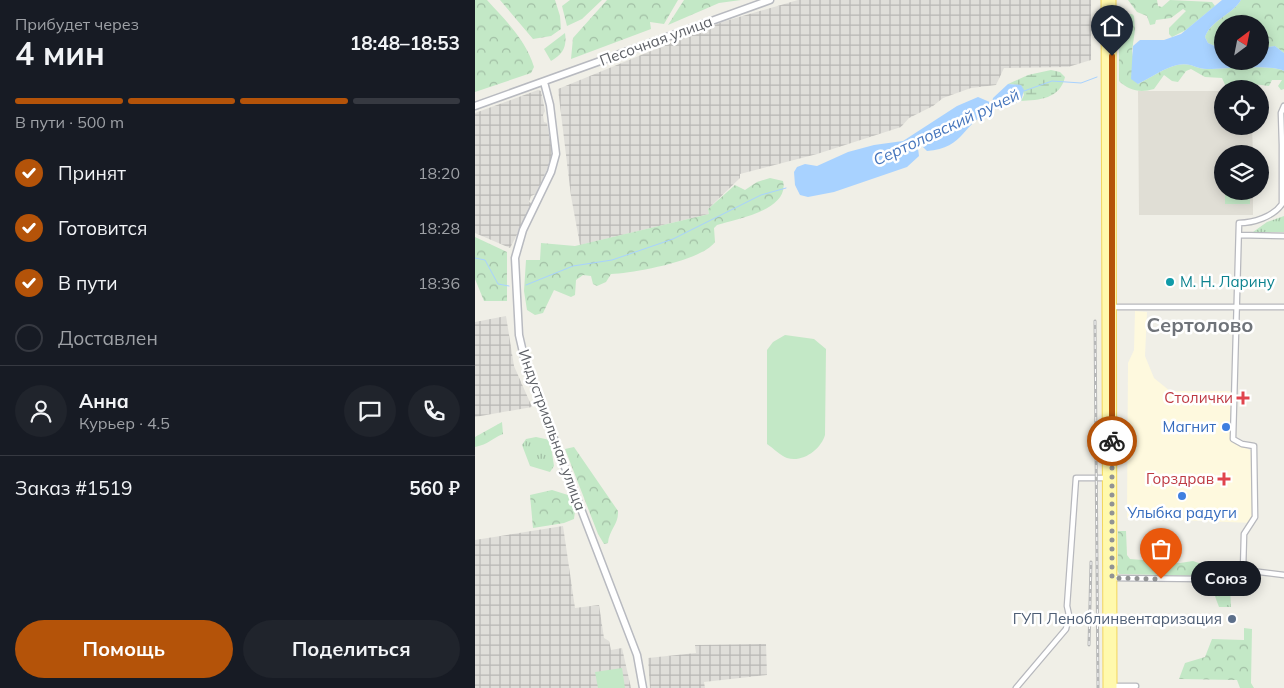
<!DOCTYPE html>
<html lang="ru">
<head>
<meta charset="utf-8">
<style>
  body { margin:0; font-family:Mulish,sans-serif; background:#20242c; color:#f1f3f6; height:100vh; display:flex; flex-direction:column; font-size:19px; white-space:nowrap }
  * { box-sizing:border-box; margin:0 }
  p { font-size:16px; color:#9ea1a6 }
  .icon { flex:none; width:28px; height:28px; fill:none; stroke:currentColor; stroke-width:2; stroke-linecap:round; stroke-linejoin:round }
  .map { position:relative; flex:1; overflow:hidden }
  .sheet { display:flex; flex-direction:column; background:#171b24; width:475px }
  .sheet>* { flex:none }
  .needle { width:32px; rotate:32deg }
  .tools { position:absolute; left:739px; top:15px; display:grid; gap:10px }
  .tools a { display:grid; place-items:center; width:55px; height:55px; border-radius:50%; background:#171b24; box-shadow:0 2px 12px #0003; font-size:25px }
  .pin { position:absolute; display:grid; place-items:center; width:42px; height:42px; color:#fff; margin:-51px -21px; border-radius:50% 50% 50% 0; rotate:-45deg; box-shadow:0 0 5px #0007 }
  .pin .icon { rotate:45deg }
  .courier { position:absolute; display:grid; place-items:center; width:50px; height:50px; margin:-25px; border:4px solid #b45309; border-radius:50%; background:#fff; color:#222; box-shadow:0 1px 6px #0007 }
  .bubble { position:absolute; height:35px; border-radius:18px; background:#171b24; box-shadow:0 2px 12px #0003; font-size:16px; font-weight:700; line-height:35px; text-align:center }
  .overview em { font-style:normal; font-weight:700 }
  .overview div { display:flex; flex-direction:column-reverse }
  .overview { display:flex; align-items:center; justify-content:space-between; height:85px; padding:0 15px }
  h1 { font-size:32px; font-weight:700; line-height:38px }
  .bar { display:grid; grid-template-columns:repeat(4,1fr); gap:8px 5px; align-content:center; height:60px; padding:0 15px }
  .bar i { height:6px; border-radius:4px; background:#363941 }
  .bar .active { background:#b45309 }
  .bar p { grid-column:span 4 }
  .line { display:flex; align-items:center; gap:12px; padding:0 15px; border-top:1px solid #363941 }
  .line div { flex:1 }
  .round { display:grid; place-items:center; flex:none; width:52px; height:52px; border-radius:26px; background:#20242c }
  ol { padding:0 15px; list-style:none }
  li { display:flex; align-items:center; gap:15px; height:55px }
  li p { margin-inline-start:auto }
  li .icon { padding:5px; border-radius:50%; background:#b45309; color:#fff; stroke-width:4 }
  li:last-child { color:#9ea1a6 }
  li i { width:28px; height:28px; border:2px solid #363941; border-radius:50% }
  .button { display:flex; gap:10px; margin-top:auto; padding:10px 15px }
  .button a { flex:1; height:58px; border-radius:30px; background:#b45309; color:#fff; font-size:20px; font-weight:700; line-height:58px; text-align:center }
  .button a+a { background:#20242c; color:#f1f3f6 }
  main { display:flex; flex:1; min-height:0 }
  .map>svg:first-child { display:block }
</style>
</head>
<body>
<main>
<section class="sheet">
<div class="overview"><div><h1>4 мин</h1><p>Прибудет через</p></div><em>18:48–18:53</em></div>
<div class="bar"><i class="active"></i><i class="active"></i><i class="active"></i><i></i><p>В пути · 500 m</p></div>
<ol>
<li><svg class="icon" aria-label="check" viewBox="0 0 24 24"><path d="M5 12l5 5 9-10"/></svg>Принят<p>18:20</p></li>
<li><svg class="icon" aria-label="check" viewBox="0 0 24 24"><path d="M5 12l5 5 9-10"/></svg>Готовится<p>18:28</p></li>
<li><svg class="icon" aria-label="check" viewBox="0 0 24 24"><path d="M5 12l5 5 9-10"/></svg>В пути<p>18:36</p></li>
<li><i></i>Доставлен</li>
</ol>
<div class="line" style="height:90px"><a class="round"><svg class="icon" aria-label="person" viewBox="0 0 24 24"><circle cx="12" cy="8" r="4"/><path d="M4 21q1-7 8-7t8 7"/></svg></a><div><b>Анна</b><p>Курьер · 4.5</p></div><a class="round"><svg class="icon" aria-label="chat" viewBox="0 0 24 24"><path d="M4 5h16v11H9l-5 4z"/></svg></a><a class="round"><svg class="icon" aria-label="phone" viewBox="0 0 24 24"><path d="M5 4h4l2 5-3 2q2 4 5 5l2-3 5 2v4C11 20 4 13 5 4z"/></svg></a></div>
<div class="line" style="height:65px"><div>Заказ #1519</div><b>560 ₽</b></div>
<div class="button"><a>Помощь</a><a>Поделиться</a></div>
</section>
<div class="map">
<svg width="809" height="688" viewBox="0 0 809 688">
  <defs>
    <pattern id="industrial-grid" width="8" height="8" patternUnits="userSpaceOnUse" patternTransform="scale(1.25)"><rect width="8" height="8" fill="#dfded9"/><path d="M0 4h8M4 0v8" fill="none" stroke="#b8b7b4"/></pattern>
    <pattern id="grass-tufts" width="24" height="20" patternUnits="userSpaceOnUse" patternTransform="scale(1.25)"><rect width="24" height="20" fill="#c3e8c6"/><path d="M3 7l-1-3M5 7V3M7 7l1-3M15 17l-1-3M17 17v-4M19 17l1-3" fill="none" stroke="#a2bfa5"/></pattern>
    <pattern id="forest-crowns" width="20" height="18" patternUnits="userSpaceOnUse" patternTransform="scale(1.25)"><rect width="20" height="18" fill="#c3e8c6"/><path d="M2 6a3 3 0 1 1 6 0M12 15a3 3 0 1 1 6 0" fill="none" stroke="#a2bfa5"/></pattern>
    <pattern id="wetland-marsh" width="20" height="14" patternUnits="userSpaceOnUse" patternTransform="scale(1.25)"><rect width="20" height="14" fill="#c3e8c6"/><path d="M1 5h8M5 5V1M11 12h8M15 12V8" fill="none" stroke="#a2bfa5"/></pattern>
  </defs>
  <rect width="100%" height="100%" fill="#f0efe7"/>
  <path fill="#fef9de" d="M660 311 672 312 670 356 679 378 695 391H758L757 439 778 452V523L652 518 653 363 659 350Z"/>
  <path fill="url(#industrial-grid)" d="M323 0H616V60L593 67 529 68 521 85 496 88 468 98 458 106 434 118 426 127 342 154 265 174V178L233 209 234 214 105 245 96 196 83 89 247 22Z
    M63 90 66 91 70 111 68 115 69 122 72 123 78 156 61 194 56 196 54 202 58 204 35 248 0 233V113Z
    M31 316 39 366 57 407 0 417V322Z
    M88 526 100 608 124 605 129 638 134 641 136 650 147 648 156 688H0V540Z
    M291 644 292 675 229 682 230 688H175L173 658 221 653 220 645Z"/>
  <path fill="#e0ded5" d="M663 91H747L748 126H777L778 154H748V191H778V215H664Z"/>
  <path fill="url(#grass-tufts)" d="M809 216V232H778L792 222Z
    M61 437 75 440 79 466 75 472 55 466 47 445 51 439Z
    M755 586 756 607H744L738 591Z"/>
  <path fill="url(#forest-crowns)" d="M0 0H12C31 21 51 40 59 67L56 73 0 92Z
    M25 0H80L85 16 86 29 76 36 58 39Z
    M95 0H127L107 19 92 26 87 6Z
    M132 0H203L189 24 175 22 176 29 96 59 98 38Z
    M209 0H266L244 3 193 25Z
    M653 0H682L683 6 687 7 695 0 737 2 740 6 711 30 697 37 694 34V28L711 11 708 9 696 18 681 20 680 24 675 25 672 16 662 12Z
    M766 0H809V53L800 46 785 48V24H748L747 49 733 43 730 37C736 20 757 15 766 0Z
    M657 14 659 16 660 30 657 51 663 84C675 78 689 68 702 65 717 62 720 69 732 69 751 69 796 64 809 71V89L806 90 803 86 807 80H797L794 86 762 82 756 87H751L747 78 730 77 716 69 711 71 703 82 697 81 689 75 679 89C665 93 655 91 644 81V16Z
    M90 33C92 47 88 54 76 61L69 49Z
    M295 178 308 181C315 210 262 219 242 225L239 228 240 242C226 261 159 273 136 274L131 282 122 286 118 284 116 276 108 275 101 280 100 295 96 297 79 290 68 313 60 315 52 310 49 291 51 260H65L66 243 100 246 234 214 233 209 260 185 270 190 282 182Z
    M0 237 32 252V301H9L0 279Z
    M27 422 28 434C16 439 14 444 0 447V437Z
    M99 447 143 511C144 524 134 530 133 543L129 544 123 534 90 449Z
    M77 490 93 495 100 511 99 519 89 523 58 528 55 495Z
    M643 531H651L652 555 655 559 705 563 718 561 741 569V573L734 576 644 574 641 567 643 565Z
    M769 628 777 629 776 683 779 688H765L762 680 704 679 710 663 730 657 737 639 769 640Z"/>
  <path fill="url(#wetland-marsh)" d="M576 70 585 72 590 77C585 99 564 100 546 101L549 95 546 85 533 84 553 75Z"/>
  <path fill="#c3e8c6" d="M750 193H775V204H750Z
    M310 335 339 339 351 349 350 435C346 449 328 463 312 458 306 456 298 448 292 444V350L298 342Z
    M147 668 150 688H123L120 672Z"/>
  <path fill="#a8d2ff" d="M747 0H766C757 15 736 20 730 37L733 43 747 49 748 61H785V48L800 46 809 53V71C796 64 751 69 732 69 720 69 717 62 702 65 689 68 675 78 663 84L656 79 658 46 665 40H689L706 34Z
    M533 84 546 85 549 90 546 101 524 108 516 106V112C489 120 490 149 452 151L446 145 443 148 444 156 432 167 359 192 333 197 325 195 320 185 319 172 322 167 330 164 342 166 373 152 399 145 428 141 482 106 503 97 517 103 518 98Z"/>
  <g fill="none" stroke-linecap="round" stroke-linejoin="round">
    <path stroke="#a8d2ff" stroke-width="1" d="M549 91 577 81 606 83 622 77
      M0 258 10 260 23 284 34 286
      M51 285 98 266 137 260 198 239 286 195 311 188"/>
    <g stroke="#b7b8bd" stroke-width="7">
      <path id="street" d="M807 145 806 113 809 106
        M764 235 809 236
        M635 307H809
        M768 570 769 534 780 517 779 449V446L767 444 758 439 764 223C778 223 798 217 807 204V145H809
        M635 578 727 579 768 570 809 575
        M638 686H661
        M541 688 591 629 594 615 592 606 601 478H631"/>
    </g>
    <g stroke="#b8bac0" stroke-width="9">
      <path id="secondary" d="M69 82 75 105 81 154 76 172 48 230 40 258 44 335 50 361 73 423 162 655 168 688
        M0 106 295 0"/>
    </g>
    <g stroke="#f3d65d" stroke-width="9">
      <path id="primary" d="M630 0 632 688
        M637 0 638 688"/>
    </g>
    <use href="#street" stroke="#fff" stroke-width="4.5"/>
    <use href="#secondary" stroke="#fff" stroke-width="6"/>
    <use href="#primary" stroke="#fff9ad" stroke-width="7"/>
    <g stroke="#b7b8b8" stroke-width="3">
      <path id="rail" d="M620 321 623 688
        M614 645 616 562"/>
    </g>
    <use href="#rail" stroke="#fff" stroke-width="1" stroke-dasharray="4" stroke-linecap="butt"/>
  </g>
  <g fill="none" stroke-linecap="round" stroke-linejoin="round">
    <path stroke="#919394" stroke-width="5" stroke-dasharray="0 9" d="M637 441V578L686 579"/>
    <path stroke="#b45309" stroke-width="6" d="M637 441V56"/>
  </g>
  <circle fill="#0f9aa8" stroke="#fff" stroke-width="2" cx="695" cy="282" r="5"/>
  <g fill="#e0444e" stroke="#fff" stroke-width="2">
    <path d="M765.5 390.5h5v5h5v5h-5v5h-5v-5h-5v-5h5z"/>
    <path d="M746.5 471.5h5v5h5v5h-5v5h-5v-5h-5v-5h5z"/>
  </g>
  <g fill="#3f7fe0" stroke="#fff" stroke-width="2">
    <circle cx="751" cy="427" r="5"/>
    <circle cx="707" cy="496" r="5"/>
  </g>
  <circle fill="#5c6f8a" stroke="#fff" stroke-width="2" cx="757" cy="619" r="5"/>
  <g text-anchor="middle" stroke-width="5" stroke-linejoin="round" paint-order="stroke">
    <g font-size="15" fill="#5e6167" stroke="#fff">
      <text transform="translate(181 41) rotate(-20)" y="5">Песочная улица</text>
      <text transform="translate(77 430) rotate(70)" y="5">Индустриальная улица</text>
    </g>
    <g font-size="15" fill="#0d838f" stroke="#fff" text-anchor="start">
      <text x="705" y="287">М. Н. Ларину</text>
    </g>
    <g font-size="15" fill="#be3a42" stroke="#fff" text-anchor="end">
      <text x="758" y="403">Столички</text>
      <text x="739" y="484">Горздрав</text>
    </g>
    <g font-size="15" fill="#366cbe" stroke="#fff" text-anchor="end">
      <text x="741" y="432">Магнит</text>
      <text x="707" y="518" text-anchor="middle">Улыбка радуги</text>
    </g>
    <g font-size="15" fill="#4e5e75" stroke="#fff" text-anchor="end">
      <text x="747" y="624">ГУП Леноблинвентаризация</text>
    </g>
    <g font-size="16" font-style="italic" fill="#4575bc" stroke="#fff">
      <text transform="translate(471 127) rotate(-25)" y="6">Сертоловский ручей</text>
    </g>
    <g font-size="20" font-weight="bold" fill="#6f7379" stroke="#fff">
      <text x="725" y="332">Сертолово</text>
    </g>
  </g>
</svg>
<div class="tools">
<a><svg class="needle" viewBox="-14 -14 28 28"><path d="M0-13l5 13h-10z" fill="#e53935"/><path d="M0 13l5-13h-10z" fill="#9ea1a6"/></svg></a>
<a><svg class="icon" aria-label="locate" viewBox="0 0 24 24"><circle cx="12" cy="12" r="6"/><path d="M12 2v4M12 18v4M2 12h4M18 12h4"/></svg></a>
<a><svg class="icon" aria-label="layers" viewBox="0 0 24 24"><path d="M12 4l9 5-9 5-9-5zM3 14l9 5 9-5"/></svg></a>
</div>
<div class="pin" style="left:686px;top:579px;background:#ea580c"><svg class="icon" aria-label="bag" viewBox="0 0 24 24"><path d="M5 8h14l-1 12H6zM9 8a3 3 0 0 1 6 0"/></svg></div>
<div class="pin" style="left:637px;top:56px;background:#1f2937"><svg class="icon" aria-label="home" viewBox="0 0 24 24"><path d="M3 11l9-7 9 7M6 9v11h12V9"/></svg></div>
<div class="courier" style="left:637px;top:441px"><svg class="icon" aria-label="bike" viewBox="0 0 24 24"><circle cx="6" cy="16" r="4"/><circle cx="18" cy="16" r="4"/><path d="M6 16l4-8h5l3 8M10 8l3 8H6M13 5h3"/></svg></div>
<div class="bubble" style="left:716px;top:561px;width:70px">Союз</div>
</div>
</main>
</body>
</html>
